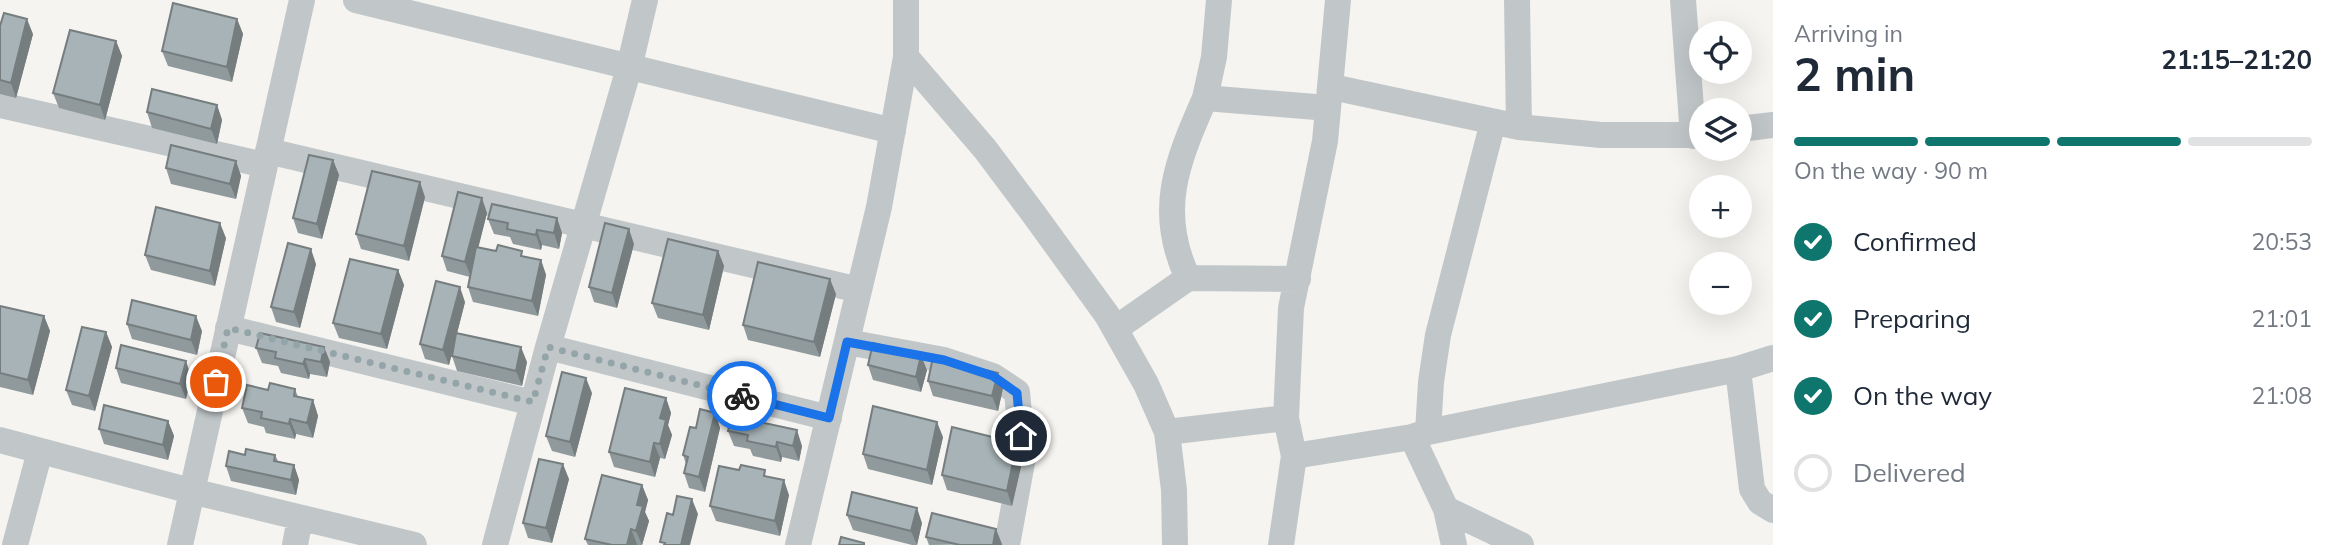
<!DOCTYPE html>
<html lang="en">
<head>
<meta charset="utf-8">
<style>
  body { margin:0; font-family:Mulish,sans-serif; background:#f6f6f7; color:#1f2937; height:100vh; display:flex; flex-direction:column; font-size:26px; white-space:nowrap }
  * { box-sizing:border-box; margin:0 }
  p { font-size:23px; color:#747a83 }
  .icon { flex:none; width:38px; height:38px; fill:none; stroke:currentColor; stroke-width:2; stroke-linecap:round; stroke-linejoin:round }
  .map { position:relative; flex:1; overflow:hidden }
  .details { display:flex; flex-direction:column; background:#fff; width:560px }
  .details>* { flex:none }
  .tools { position:absolute; left:1689px; top:21px; display:grid; gap:14px }
  .tools a { display:grid; place-items:center; width:63px; height:63px; border-radius:50%; background:#fff; box-shadow:0 7px 28px #0002; font-size:35px }
  .pin { position:absolute; display:grid; place-items:center; width:60px; height:60px; color:#fff; margin:-30px; border:4px solid #fff; border-radius:50%; box-shadow:0 2px 7px #0007 }
  .courier { position:absolute; display:grid; place-items:center; width:70px; height:70px; margin:-35px; border:5px solid #1a73e8; border-radius:50%; background:#fff; color:#222; box-shadow:0 2px 9px #0007 }
  .summary em { font-style:normal; font-weight:700 }
  .summary div { display:flex; flex-direction:column-reverse }
  .summary { display:flex; align-items:center; justify-content:space-between; height:119px; padding:0 21px }
  h1 { font-size:46px; font-weight:700; line-height:52px }
  .bar { display:grid; grid-template-columns:repeat(4,1fr); gap:10px 7px; align-content:center; height:84px; padding:0 21px }
  .bar i { height:9px; border-radius:5px; background:#e0e1e3 }
  .bar .current { background:#0f766e }
  .bar p { grid-column:span 4 }
  ol { padding:0 21px; list-style:none }
  li { display:flex; align-items:center; gap:21px; height:77px }
  li p { margin-inline-start:auto }
  li .icon { padding:7px; border-radius:50%; background:#0f766e; color:#fff; stroke-width:4 }
  li:last-child { color:#747a83 }
  li i { width:38px; height:38px; border:4px solid #e0e1e3; border-radius:50% }
  main { display:flex; flex:1; min-height:0 }
  .map>svg:first-child { display:block }
</style>
</head>
<body>
<main>
<div class="map">
<svg width="1773" height="545" viewBox="0 0 1773 545">
  <rect width="100%" height="100%" fill="#f5f4f0"/>
  <g fill="none" stroke-linecap="round" stroke-linejoin="round">
    <path stroke="#c1c7c9" stroke-width="26" d="M356 0 893 131
      M1219 0 1214 57 1205 98 1328 108
      M1517 0 1519 127
      M1683 0 1693 136
      M906 57 985 149 1033 213 1107 315 1146 384 1167 432 1174 490 1175 545
      M1332 87 1519 127 1601 135H1701
      M0 105 265 165
      M1740 129 1773 125
      M268 151 859 290
      M1188 278 1298 279
      M228 328 533 403
      M1115 329 1188 278C1156 211 1177 162 1205 98
      M847 342 944 360 993 376 1017 392 1023 457 1007 545
      M548 347 829 418
      M1738 369 1752 489 1760 502 1773 510
      M1167 432 1286 418
      M1428 432 1431 382 1438 335 1493 122
      M1412 437 1446 509 1454 545
      M0 440 191 491 414 545
      M1294 456 1412 437 1428 432 1738 369 1773 358
      M1446 509 1521 545
      M15 545 40 451
      M180 545 302 0
      M295 545 300 518
      M495 545 548 347 629 68 645 0
      M798 545 879 207 906 57V0
      M1281 545 1294 456 1286 418 1291 308 1325 141 1338 0"/>
  </g>
  <path fill="#909a9d" d="M237 19 243 34 232 82 168 66 162 51Z
    M0 26 33 34 16 98 0 94Z
    M116 41 122 56 105 120 59 108 53 93Z
    M217 105 222 120 217 144 152 128 147 112Z
    M333 160 339 175 322 239 298 233 293 218Z
    M236 161 241 176 236 199 171 184 166 168Z
    M425 197 409 261 361 249 356 234Z
    M487 213 478 247 541 260 546 275 538 316 473 302 468 287 470 277 447 271 442 256Z
    M557 218 562 233 559 249 542 245 541 250 513 244 510 237 494 234 488 219Z
    M226 238 215 286 151 270 145 255Z
    M634 244 617 308 594 302 589 287Z
    M718 251 724 266 709 330 658 318 652 303Z
    M316 264 300 328 276 322 271 307Z
    M398 270 404 285 387 349 339 338 333 323Z
    M836 294 820 357 748 340 743 325Z
    M465 302 457 333 527 362 522 386 457 371 452 356 453 348 449 365 425 359 420 344Z
    M0 306 44 316 50 331 33 395 0 387Z
    M127 324 202 331 197 355 132 339Z
    M106 332 112 347 95 411 72 405 66 390Z
    M324 347 330 362 327 377 310 374 309 379 281 373 278 366 262 363 256 348Z
    M868 365 927 370 921 392 873 380Z
    M116 368 191 376 186 399 121 383Z
    M928 381 1003 388 998 411 933 396Z
    M295 389 298 397 313 400 318 416 313 438 296 434 295 439 266 433 264 427 248 423 242 408 268 390Z
    M592 393 575 457 552 451 546 436Z
    M666 398 671 413 668 425 672 435 665 459 660 458 655 477 614 467 609 452Z
    M715 413 720 428 705 492 689 488 684 473 686 464 683 455 696 428Z
    M168 421 174 436 168 460 104 444 99 429Z
    M728 431 802 446 799 461 782 457 781 462 753 456 750 449 734 446Z
    M943 437 932 485 868 469 863 454Z
    M245 455H275L278 461 294 465 299 480 296 495 231 481 226 466Z
    M1023 458 1012 506 947 490 942 475Z
    M768 476 789 495 780 536 716 521 710 506Z
    M569 479 552 543 528 538 523 523Z
    M642 485 648 500 645 512 649 521 642 545H588L585 539Z
    M847 515 922 523 917 545H912L853 530Z
    M926 537 1002 544 929 545Z"/>
  <path fill="#757d7f" d="M27 19 33 34 16 98 11 83Z
    M237 19 243 34 232 82 227 67Z
    M116 41 122 56 105 120 100 105Z
    M217 105 222 120 217 144 211 129Z
    M333 160 339 175 322 239 317 224Z
    M236 161 241 176 236 199 230 184Z
    M420 182 425 197 409 261 404 246Z
    M482 198 487 213 471 277 465 262Z
    M557 218 562 233 559 249 554 233Z
    M220 223 226 238 215 286 210 271Z
    M629 229 634 244 617 308 612 293Z
    M537 230 542 245 541 250 536 235Z
    M311 249 316 264 300 328 294 312Z
    M718 251 724 266 709 330 703 315Z
    M541 260 546 275 538 316 532 301Z
    M398 270 404 285 387 349 381 334Z
    M830 279 836 294 820 357 814 342Z
    M460 287 465 302 449 365 443 350Z
    M44 316 50 331 33 395 28 380Z
    M196 316 202 331 197 355 191 340Z
    M106 332 112 347 95 411 89 396Z
    M324 347 330 362 327 377 321 362Z
    M521 347 527 362 522 386 516 371Z
    M921 355 927 370 921 392 916 377Z
    M305 359 310 374 309 379 303 364Z
    M186 361 191 376 186 399 180 384Z
    M998 373 1003 388 998 411 992 396Z
    M586 378 592 393 575 457 570 442Z
    M666 398 671 413 668 425 672 435 665 459 660 444V418Z
    M313 400 318 416 313 438 307 423Z
    M715 413 720 428 705 492 699 477Z
    M290 419 296 434 295 439 289 424Z
    M168 421 174 436 168 460 163 445Z
    M937 422 943 437 932 485 927 470Z
    M797 430 802 446 799 461 793 446Z
    M777 442 782 457 781 462 776 447Z
    M654 443 660 458 655 477 650 462Z
    M1017 443 1023 458 1012 506 1007 491Z
    M563 464 569 479 552 543 546 528Z
    M294 465 299 480 296 495 291 480Z
    M784 480 789 495 780 536 775 521Z
    M642 485 648 500 645 512 649 521 642 545 636 531 637 505Z
    M692 499 698 514 690 545H681Z
    M917 508 922 523 917 545 911 531Z
    M631 529 637 544V545H627Z
    M996 529 1002 544V545H993Z"/>
  <path fill="#a7b3b6" stroke="#757d7f" stroke-width="2" d="M173 3 237 19 227 67 162 51Z
    M4 13 27 19 11 83 0 80V26Z
    M70 30 116 41 100 105 53 93Z
    M152 89 217 105 211 129 147 112Z
    M171 145 236 161 230 184 166 168Z
    M309 155 333 160 317 224 293 218Z
    M372 171 420 182 404 246 356 234Z
    M458 192 482 198 465 262 442 256Z
    M492 204 557 218 554 233 537 230 536 235 507 229 508 223 488 219Z
    M156 207 220 223 210 271 145 255Z
    M605 223 629 229 612 293 589 287Z
    M668 239 718 251 703 315 652 303Z
    M288 243 311 249 294 312 271 307Z
    M498 245 522 251 521 256 541 260 532 301 468 287 476 247 496 251Z
    M350 259 398 270 381 334 333 323Z
    M758 262 830 279 814 342 743 325Z
    M436 281 460 287 443 350 420 344Z
    M132 300 196 316 191 340 127 324Z
    M0 306 44 316 28 380 0 373Z
    M82 327 106 332 89 396 66 390Z
    M260 333 324 347 321 362 305 359 303 364 275 358 276 352 256 348Z
    M456 333 521 347 516 371 452 356Z
    M873 343 921 355 916 377 868 365Z
    M121 345 186 361 180 384 116 368Z
    M933 357 998 373 992 396 928 381Z
    M562 372 586 378 570 442 546 436Z
    M270 383 295 389 294 396 313 400 307 423 290 419 289 424 261 418 262 412 242 408 247 385 268 390Z
    M625 388 666 398 660 418 666 420 660 444 654 443 650 462 609 452Z
    M104 405 168 421 163 445 99 429Z
    M873 406 937 422 927 470 863 454Z
    M700 409 715 413 699 477 684 473 688 457 683 455 690 427 696 428Z
    M732 416 797 430 793 446 777 442 776 447 747 441 748 435 728 431Z
    M952 427 1017 443 1007 491 942 475Z
    M246 449 275 455 274 461 294 465 291 480 226 466 229 451 245 455Z
    M539 459 563 464 546 528 523 523Z
    M741 465 765 470 764 476 784 480 775 521 710 506 719 466 739 470Z
    M602 475 642 485 637 505 643 506 636 531 631 529 627 545H612L585 539Z
    M852 492 917 508 911 531 847 515Z
    M677 496 692 499 681 545H664L665 543 660 542 667 513 673 515Z
    M932 513 996 529 993 545H960L926 537Z
    M841 537 864 543V545H839Z"/>
  <g fill="none" stroke-linecap="round" stroke-linejoin="round">
    <path stroke="#94a5aa" stroke-width="7" stroke-dasharray="0 12.6" d="M216 382 228 328 533 402 548 347 742 396"/>
    <path stroke="#1a73e8" stroke-width="9" d="M742 396 829 418 847 342 944 360 993 376 1017 393 1021 436"/>
  </g>
</svg>
<div class="tools">
<a><svg class="icon" aria-label="locate" viewBox="0 0 24 24"><circle cx="12" cy="12" r="6"/><path d="M12 2v4M12 18v4M2 12h4M18 12h4"/></svg></a>
<a><svg class="icon" aria-label="layers" viewBox="0 0 24 24"><path d="M12 4l9 5-9 5-9-5zM3 14l9 5 9-5"/></svg></a>
<a>+</a>
<a>−</a>
</div>
<div class="pin" style="left:216px;top:382px;background:#ea580c"><svg class="icon" aria-label="bag" viewBox="0 0 24 24"><path d="M5 8h14l-1 12H6zM9 8a3 3 0 0 1 6 0"/></svg></div>
<div class="pin" style="left:1021px;top:436px;background:#1f2937"><svg class="icon" aria-label="home" viewBox="0 0 24 24"><path d="M3 11l9-7 9 7M6 9v11h12V9"/></svg></div>
<div class="courier" style="left:742px;top:396px"><svg class="icon" aria-label="bike" viewBox="0 0 24 24"><circle cx="6" cy="16" r="4"/><circle cx="18" cy="16" r="4"/><path d="M6 16l4-8h5l3 8M10 8l3 8H6M13 5h3"/></svg></div>
</div>
<section class="details">
<div class="summary"><div><h1>2 min</h1><p>Arriving in</p></div><em>21:15–21:20</em></div>
<div class="bar"><i class="current"></i><i class="current"></i><i class="current"></i><i></i><p>On the way · 90 m</p></div>
<ol>
<li><svg class="icon" aria-label="check" viewBox="0 0 24 24"><path d="M5 12l5 5 9-10"/></svg>Confirmed<p>20:53</p></li>
<li><svg class="icon" aria-label="check" viewBox="0 0 24 24"><path d="M5 12l5 5 9-10"/></svg>Preparing<p>21:01</p></li>
<li><svg class="icon" aria-label="check" viewBox="0 0 24 24"><path d="M5 12l5 5 9-10"/></svg>On the way<p>21:08</p></li>
<li><i></i>Delivered</li>
</ol>
</section>
</main>
</body>
</html>
